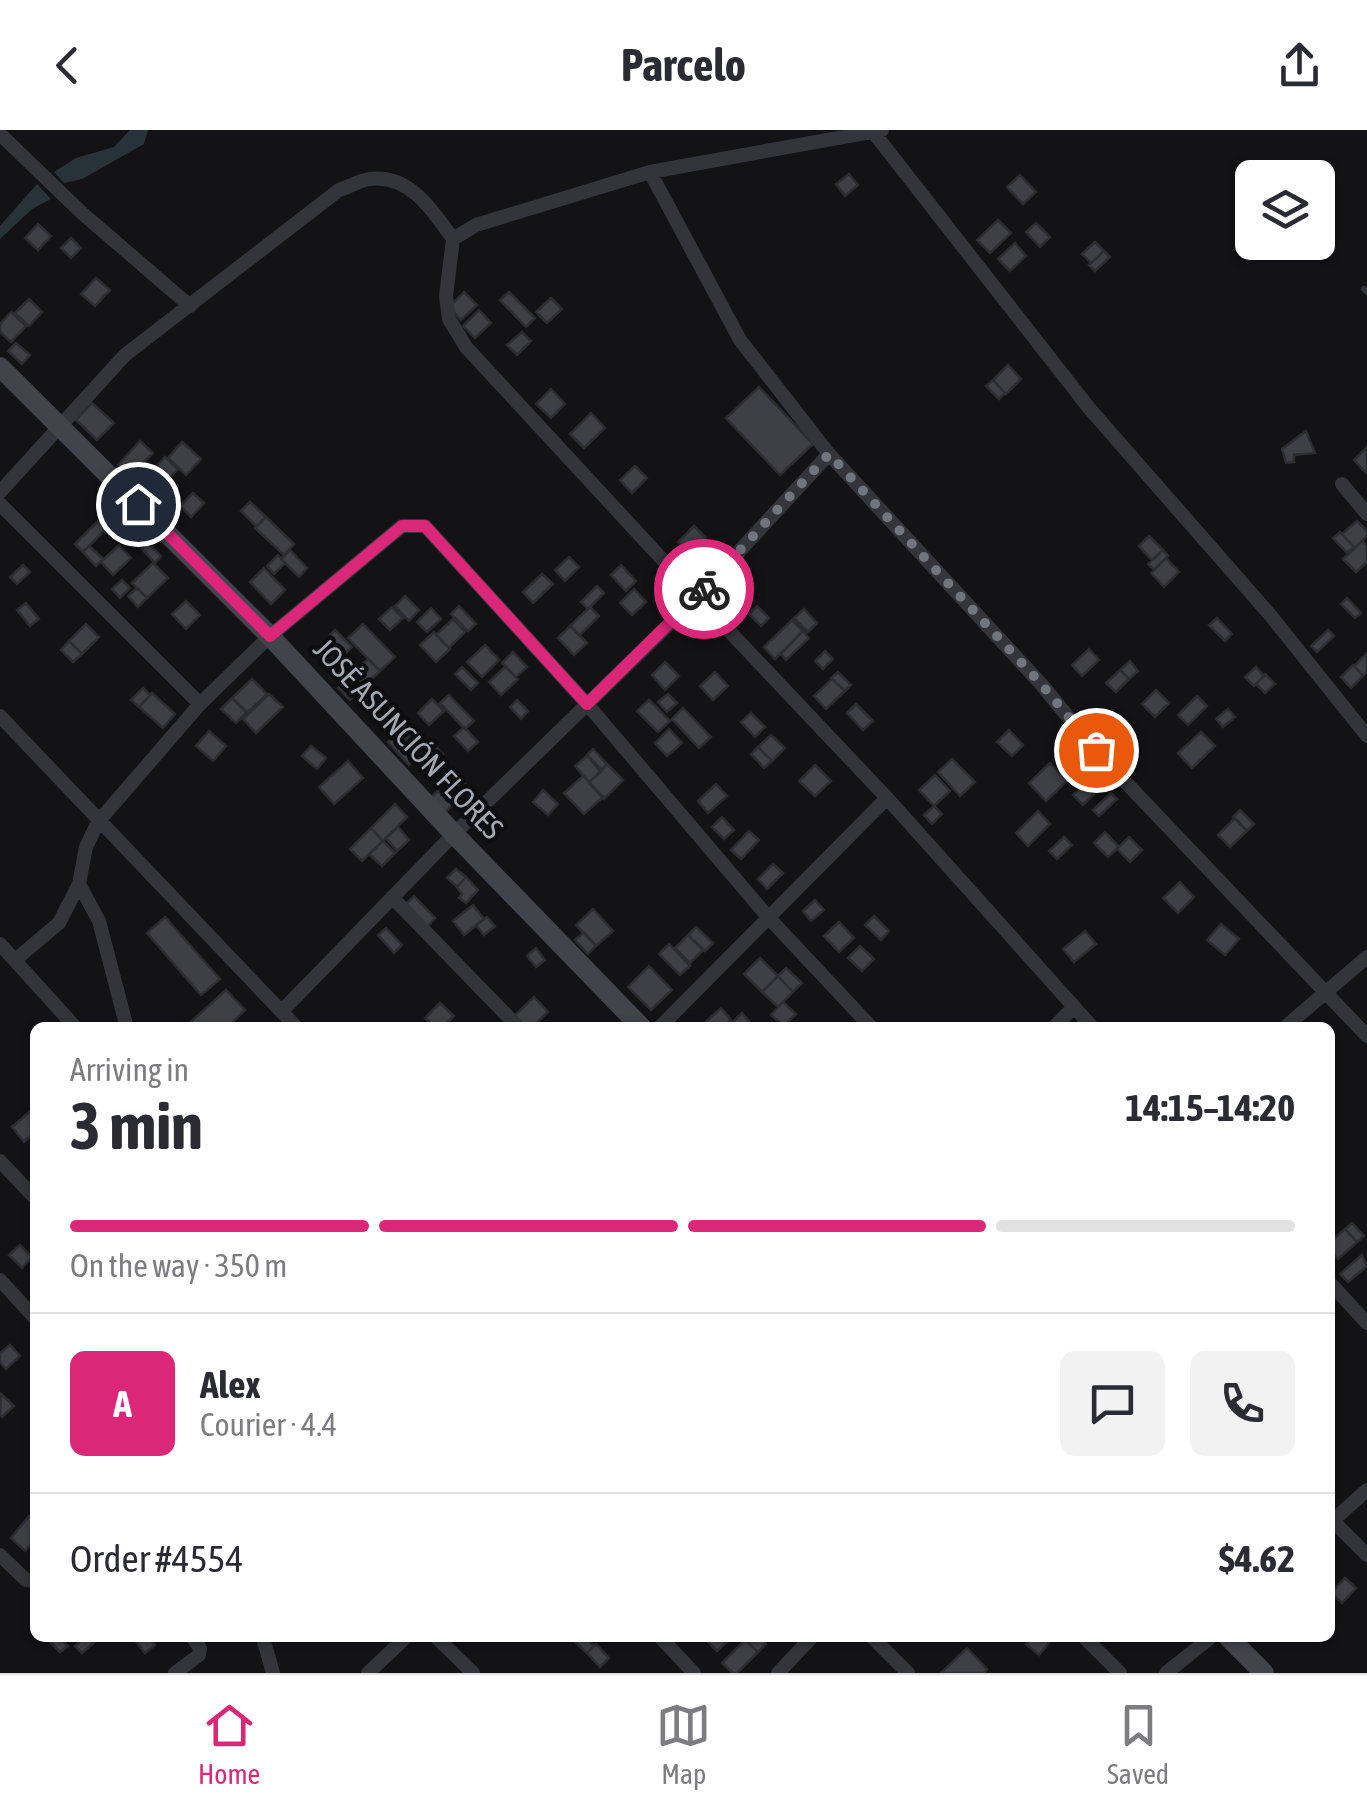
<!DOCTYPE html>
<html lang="en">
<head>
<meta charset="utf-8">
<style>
  body { margin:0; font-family:"Asap Condensed",sans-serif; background:#f2f2f3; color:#2b2b33; height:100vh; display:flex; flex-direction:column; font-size:38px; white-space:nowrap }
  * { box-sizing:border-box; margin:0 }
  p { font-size:32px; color:#7c7c81 }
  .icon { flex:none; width:55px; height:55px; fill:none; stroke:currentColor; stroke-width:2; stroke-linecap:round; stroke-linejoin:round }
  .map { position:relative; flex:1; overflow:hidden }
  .drawer { position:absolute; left:30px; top:892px; width:1305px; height:620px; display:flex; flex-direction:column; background:#fff; border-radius:15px; box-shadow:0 2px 8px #0004 }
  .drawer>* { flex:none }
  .tools { position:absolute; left:1235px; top:30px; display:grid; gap:20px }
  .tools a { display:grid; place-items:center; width:100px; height:100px; border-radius:15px; background:#fff; box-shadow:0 2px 8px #0004; font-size:50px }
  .pin { position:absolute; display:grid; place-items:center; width:85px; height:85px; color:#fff; margin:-42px; border:5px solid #fff; border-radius:50%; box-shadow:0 2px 10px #0007 }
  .courier { position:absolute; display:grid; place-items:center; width:100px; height:100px; margin:-50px; border:8px solid #db2777; border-radius:50%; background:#fff; color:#222; box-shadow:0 2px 12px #0007 }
  .headline em { font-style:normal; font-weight:700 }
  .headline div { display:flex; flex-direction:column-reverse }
  .headline { display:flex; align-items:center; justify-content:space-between; height:170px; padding:0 40px }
  h1 { font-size:65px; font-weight:700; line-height:75px }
  .bar { display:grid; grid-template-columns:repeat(4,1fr); gap:15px 10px; align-content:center; height:120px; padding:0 40px }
  .bar i { height:12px; border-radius:8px; background:#e1e1e2 }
  .bar .on { background:#db2777 }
  .bar p { grid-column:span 4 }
  .line { display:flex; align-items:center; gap:25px; padding:0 40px; border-top:2px solid #e1e1e2 }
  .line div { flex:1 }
  .round { display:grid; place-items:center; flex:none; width:105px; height:105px; border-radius:15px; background:#f2f2f3 }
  header { display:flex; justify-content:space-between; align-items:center; height:130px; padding:0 40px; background:#fff; font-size:45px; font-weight:700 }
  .tabs { display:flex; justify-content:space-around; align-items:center; height:140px; border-top:2px solid #e1e1e2; background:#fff; font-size:28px; color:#7c7c81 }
  .tabs a { display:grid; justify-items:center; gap:5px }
  .tabs .on { color:#db2777 }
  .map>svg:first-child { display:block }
</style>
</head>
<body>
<header><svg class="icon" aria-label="back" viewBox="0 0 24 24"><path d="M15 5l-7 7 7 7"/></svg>Parcelo<svg class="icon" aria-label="share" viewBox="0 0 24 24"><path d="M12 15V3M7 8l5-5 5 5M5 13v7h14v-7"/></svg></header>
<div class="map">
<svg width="1367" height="1543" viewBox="0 0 1367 1543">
  <rect width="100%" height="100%" fill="#131315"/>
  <path fill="#283339" d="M130 0H148L144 14 82 49 64 53 54 42 76 28 114 17Z
    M37 54 51 69 32 79 0 109V96Z"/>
  <path fill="#3f4045" stroke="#2d2d31" stroke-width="2.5" d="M849 44 858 55 845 66 836 54Z
    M1020 45 1036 62 1023 74 1007 57Z
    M998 90 1011 103 990 123 977 110Z
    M1036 93 1050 107 1040 117 1026 102Z
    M38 94 51 106 38 120 25 108Z
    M71 108 81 118 71 128 61 118Z
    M1095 112 1104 121 1091 133 1082 124Z
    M1015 113 1026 126 1010 141 998 129Z
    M1104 121 1110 127 1095 141 1089 135Z
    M96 148 110 160 95 176 81 164Z
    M464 162 477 175 461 190 449 177Z
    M509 162 535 188 526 197 500 170Z
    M551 168 562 179 547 193 536 182Z
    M29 169 42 182 29 196 15 183Z
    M479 180 491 193 475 208 463 196Z
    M11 182 26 196 11 212 0 202V194Z
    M522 202 531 211 517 225 507 215Z
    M16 213 30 225 22 234 8 221Z
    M1008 235 1021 249 1006 264 993 250Z
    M993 250 1005 263 999 269 986 256Z
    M759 257 813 314 780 345 726 288Z
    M551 259 565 274 551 288 536 274Z
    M92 273 114 293 97 310 76 290Z
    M591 283 605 298 584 318 570 304Z
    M1306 301 1315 323 1294 325V332L1286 333 1282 319Z
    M140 311 153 323 130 346 118 335Z
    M182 312 201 329 186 345 168 328Z
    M1367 317V342L1366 343 1354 330Z
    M165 327 178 339 167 351 154 339Z
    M635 336 647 348 632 363 620 350Z
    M193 363 204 373 191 387 180 376Z
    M250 372 266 387 256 396 241 381Z
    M266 387 294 414 284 425 255 398Z
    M99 390 107 398 83 422 75 414Z
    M1357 391 1367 401V406L1355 418 1342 404Z
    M694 396 706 408 690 424 678 412Z
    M1340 402 1354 417 1347 423 1333 408Z
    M1149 406 1163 420 1152 430 1139 416Z
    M1362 411 1367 416V432L1356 442 1343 429Z
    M148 413 161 426 155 433 142 419Z
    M119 415 131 428 113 445 101 432Z
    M89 416 103 429 96 436 83 422Z
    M290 420 307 438 299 447 281 429Z
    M1163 420 1168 426 1154 440 1148 434Z
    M278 425 285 433 274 444 267 436Z
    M569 427 579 437 565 451 555 440Z
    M1166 428 1179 442 1164 457 1151 443Z
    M153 433 168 448 147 468 132 453Z
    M23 435 30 442 17 454 10 447Z
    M621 435 636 451 626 461 611 445Z
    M264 438 285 460 271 474 250 452Z
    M542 444 553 454 533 473 523 462Z
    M122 450 130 458 120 468 112 459Z
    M733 452 742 461 731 471 722 462Z
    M597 456 604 463 588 479 581 472Z
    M137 458 147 468 138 477 128 466Z
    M634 459 646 472 632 485 620 473Z
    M405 466 419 480 409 491 395 476Z
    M1347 468 1361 483 1355 488 1341 474Z
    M186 471 200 485 186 499 172 484Z
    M26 473 39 489 30 496 17 480Z
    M459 476 476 494 468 501 451 484Z
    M757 476 769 488 761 496 749 484Z
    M392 477 403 488 390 500 379 489Z
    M590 477 599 486 580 505 570 496Z
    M431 478 441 489 427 502 417 492Z
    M804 479 817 493 808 502 794 488Z
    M1217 488 1232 504 1225 511 1209 495Z
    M453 489 465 502 449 518 436 505Z
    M792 490 803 501 775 529 764 517Z
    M86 494 99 507 82 524 69 511Z
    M363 494 395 527 380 541 348 508Z
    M570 496 587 513 574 525 558 508Z
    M335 500 352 517 330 538 314 521Z
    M1328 500 1334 506 1317 522 1311 516Z
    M803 501 809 508 786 530 781 524Z
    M434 502 450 519 436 532 420 515Z
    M69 511 82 524 73 532 61 520Z
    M485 515 499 530 482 547 467 532Z
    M1089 519 1099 530 1082 546 1072 535Z
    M825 521 833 529 823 539 815 531Z
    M513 522 527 537 516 547 502 533Z
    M1367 523V542L1363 546 1354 536Z
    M368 529 380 541 350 570 338 558Z
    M1130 531 1138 541 1129 549 1120 540Z
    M665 532 679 546 665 560 652 545Z
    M1353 535 1363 546 1351 558 1341 547Z
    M462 537 478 553 471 560 455 544Z
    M505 537 518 549 501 565 489 552Z
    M1256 537 1264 546 1254 556 1245 547Z
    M1120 540 1129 549 1116 562 1106 553Z
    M715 542 728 556 713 570 700 556Z
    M838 542 851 555 845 561 831 548Z
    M1265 544 1275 554 1265 563 1256 554Z
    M252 549 267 564 247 583 232 568Z
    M832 549 845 561 826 579 814 566Z
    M143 558 150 565 139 577 131 570Z
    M1156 560 1169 573 1155 587 1142 574Z
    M152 563 175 584 163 598 139 577Z
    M269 564 283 577 256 603 243 589Z
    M668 564 677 573 667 582 658 572Z
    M449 565 474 591 465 599 440 573Z
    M1197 566 1207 576 1188 595 1178 585Z
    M232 568 247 582 236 593 221 579Z
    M432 569 444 581 429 595 418 583Z
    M517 570 528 581 521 589 510 577Z
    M649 570 670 591 658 602 637 581Z
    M856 574 873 591 863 600 847 583Z
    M683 578 711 607 699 618 672 589Z
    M1228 579 1235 587 1223 597 1216 589Z
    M751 583 765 597 755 607 741 592Z
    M464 597 478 612 468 621 454 606Z
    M402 599 409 607 396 621 388 612Z
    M669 599 682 613 667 626 655 613Z
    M1009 600 1023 615 1012 626 997 612Z
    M209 601 226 616 213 631 196 616Z
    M1201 602 1215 616 1192 638 1178 623Z
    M411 605 425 619 409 635 396 621Z
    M771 605 785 618 772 631 758 617Z
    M432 613 443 624 429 637 419 625Z
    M311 616 326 628 317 639 302 626Z
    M758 617 772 631 764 638 751 624Z
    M593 619 607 634 602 640 587 625Z
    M587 626 601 642 589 652 575 636Z
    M952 629 975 652 960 666 938 642Z
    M348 631 363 648 334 674 319 657Z
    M1050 633 1067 651 1046 671 1029 653Z
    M607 634 623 650 604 669 589 653Z
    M815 635 831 651 815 666 799 651Z
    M456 644 469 658 460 666 447 652Z
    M935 645 950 661 934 676 919 660Z
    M583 646 603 667 584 684 564 663Z
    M716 654 727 666 708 683 698 671Z
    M1084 654 1094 664 1083 675 1073 665Z
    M543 660 558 674 548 685 533 672Z
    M438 661 453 675 445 682 431 667Z
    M1111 663 1117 669 1099 686 1093 680Z
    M395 674 407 687 383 711 371 698Z
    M934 676 942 684 932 694 924 685Z
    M1240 680 1254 694 1247 701 1233 687Z
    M1038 681 1050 694 1028 716 1016 703Z
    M722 687 734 700 724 709 712 697Z
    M1235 688 1247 701 1230 717 1218 705Z
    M398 697 409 710 397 721 386 708Z
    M371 698 383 711 362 731 350 719Z
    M749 701 759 710 741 729 731 720Z
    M1105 702 1119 717 1108 727 1094 713Z
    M1064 707 1072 715 1057 729 1049 721Z
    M1129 707 1142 720 1130 732 1117 719Z
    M383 711 395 723 382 736 369 724Z
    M773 734 783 743 767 759 758 749Z
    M456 739 466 747 457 757 447 748Z
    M466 747 478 760 466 773 459 768 462 764 457 757Z
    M1180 752 1194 767 1178 783 1163 768Z
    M414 766 435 788 426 798 404 776Z
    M815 770 824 780 811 791 803 781Z
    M473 775 484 789 464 805 453 791Z
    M593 779 613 801 596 816 576 795Z
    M874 786 889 801 881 810 865 795Z
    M165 787 220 849 201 865 147 803Z
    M487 787 495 796 484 805 476 795Z
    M839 792 854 808 839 822 824 806Z
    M1221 794 1239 809 1225 825 1207 810Z
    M696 797 713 813 705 821 688 805Z
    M386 798 402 815 394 823 378 805Z
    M1085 801 1096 814 1074 832 1063 819Z
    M584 802 596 816 588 824 575 810Z
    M688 805 703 820 690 833 675 818Z
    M669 814 690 836 680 845 659 824Z
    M860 816 874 829 862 841 848 828Z
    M536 818 545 830 536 837 527 826Z
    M760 828 778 846 762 862 744 844Z
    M649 836 672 860 651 880 628 857Z
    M786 838 802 853 793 862 778 846Z
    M778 846 793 862 778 877 762 862Z
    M226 860 245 880 227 898H184Z
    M534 867 548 882 531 898H520L511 889Z
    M783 872 796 884 784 896 771 885Z
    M440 873 454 886 442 898H435L425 888Z
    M721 878 731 890 722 898H699Z
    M742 883 752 895 730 898 728 896Z
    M34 978 35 1002 24 1012 12 997Z
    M1352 1093 1364 1106 1357 1112 1345 1099Z
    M1345 1099 1357 1112 1338 1129 1330 1120V1112Z
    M20 1115 32 1127 22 1138 9 1125Z
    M1362 1125 1367 1136 1348 1152 1340 1144Z
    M10 1215 20 1226 6 1239 0 1232V1223Z
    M1 1264 14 1276 2 1287 0 1285Z
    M29 1386 35 1391V1409L25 1421 11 1408Z
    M1345 1448 1356 1458 1342 1473 1331 1463Z
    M46 1508H60L68 1516 60 1522Z
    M84 1508H99L82 1523 75 1516Z
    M133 1508H150L155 1515 145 1523Z
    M577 1508H586L594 1516 587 1523 574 1511Z
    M704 1508H731L717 1521Z
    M748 1508H764L766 1514 758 1522 745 1510Z
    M1032 1508H1043L1049 1513 1039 1525 1026 1514Z
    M745 1510 758 1522 737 1543H733L722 1533Z
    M596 1514 609 1528 600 1537 587 1523Z
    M967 1518 987 1539 984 1543H941Z"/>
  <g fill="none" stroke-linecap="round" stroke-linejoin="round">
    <path stroke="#33353a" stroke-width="6" d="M1364 159 1367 162"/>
    <path stroke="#33353a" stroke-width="14" d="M874 3 1089 278 1271 486 1367 606
      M0 4 82 83 190 176
      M650 42 740 210 829 324 1042 555 1095 620 1367 906
      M829 324 697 467 466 217 449 189 446 166 453 109 476 95 650 42 882 0
      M1342 354 1367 384
      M0 362 125 225 339 60C349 57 360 50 370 49 410 44 433 81 453 109
      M0 374 200 574
      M0 586 297 898
      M392 767 519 898
      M0 814 76 898
      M15 830 59 793 79 754
      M282 881 454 704 697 467 887 668 1093 898
      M127 898 99 791 79 754 86 717 98 692 200 574 270 506 402 396H425L587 574 768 787 872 898
      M659 898 887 668
      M1053 898 1074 877
      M1284 898 1367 827
      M0 1031 35 1068
      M0 1150 35 1188
      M1330 1153 1367 1193
      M1330 1388 1367 1425
      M1330 1393 1367 1360
      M0 1425 26 1450 35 1451
      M263 1508 273 1543
      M437 1508 473 1543
      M661 1508 694 1543
      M873 1508 908 1543
      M1085 1508 1120 1543
      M175 1543 199 1525 200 1518 193 1508
      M368 1543 405 1508
      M778 1543 811 1508
      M1166 1543 1210 1508"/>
    <path stroke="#41444a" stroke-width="20" d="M0 237 270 506 454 704 642 898
      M1229 1508 1264 1543"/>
  </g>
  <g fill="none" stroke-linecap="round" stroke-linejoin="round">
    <path stroke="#71757e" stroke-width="10" stroke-dasharray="0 18" d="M704 459 829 324 1042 555 1096 620"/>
    <path stroke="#db2777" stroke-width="12" d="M138 374 270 506 402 396H425L587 574 704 459"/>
  </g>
  <g text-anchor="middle" stroke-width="9" stroke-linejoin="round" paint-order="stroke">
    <g font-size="30" fill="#a3aab6" stroke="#0e0e10">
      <text transform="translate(408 609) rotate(47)" y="10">JOSÉ ASUNCIÓN FLORES</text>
    </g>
  </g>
</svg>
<div class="tools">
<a><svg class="icon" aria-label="layers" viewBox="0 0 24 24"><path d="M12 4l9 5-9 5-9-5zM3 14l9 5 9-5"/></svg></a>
</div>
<div class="pin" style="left:1096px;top:620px;background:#ea580c"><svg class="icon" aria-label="bag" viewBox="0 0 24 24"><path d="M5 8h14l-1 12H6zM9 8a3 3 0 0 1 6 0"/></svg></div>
<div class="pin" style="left:138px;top:374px;background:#1f2937"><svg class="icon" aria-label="home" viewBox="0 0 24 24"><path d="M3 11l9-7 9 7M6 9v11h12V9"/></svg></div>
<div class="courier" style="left:704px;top:459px"><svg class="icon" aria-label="bike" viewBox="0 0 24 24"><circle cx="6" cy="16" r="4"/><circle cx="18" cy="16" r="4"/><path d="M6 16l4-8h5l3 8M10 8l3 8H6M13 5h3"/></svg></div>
<section class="drawer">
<div class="headline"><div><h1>3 min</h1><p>Arriving in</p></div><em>14:15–14:20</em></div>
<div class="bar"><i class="on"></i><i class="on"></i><i class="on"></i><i></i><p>On the way · 350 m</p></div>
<div class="line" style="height:180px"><b class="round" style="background:#db2777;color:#fff">A</b><div><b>Alex</b><p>Courier · 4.4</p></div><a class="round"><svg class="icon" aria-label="chat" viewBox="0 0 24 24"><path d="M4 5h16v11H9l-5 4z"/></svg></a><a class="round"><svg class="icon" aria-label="phone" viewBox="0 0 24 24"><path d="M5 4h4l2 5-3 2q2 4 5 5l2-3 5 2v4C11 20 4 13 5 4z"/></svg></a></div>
<div class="line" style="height:130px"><div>Order #4554</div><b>$4.62</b></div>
</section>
</div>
<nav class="tabs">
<a class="on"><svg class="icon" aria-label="home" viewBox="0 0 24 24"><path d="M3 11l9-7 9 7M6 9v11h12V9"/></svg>Home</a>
<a><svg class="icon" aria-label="map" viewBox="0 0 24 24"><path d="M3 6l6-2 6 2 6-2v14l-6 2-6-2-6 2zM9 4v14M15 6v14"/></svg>Map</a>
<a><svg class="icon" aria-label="saved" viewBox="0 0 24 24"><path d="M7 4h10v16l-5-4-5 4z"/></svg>Saved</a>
</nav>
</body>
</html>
